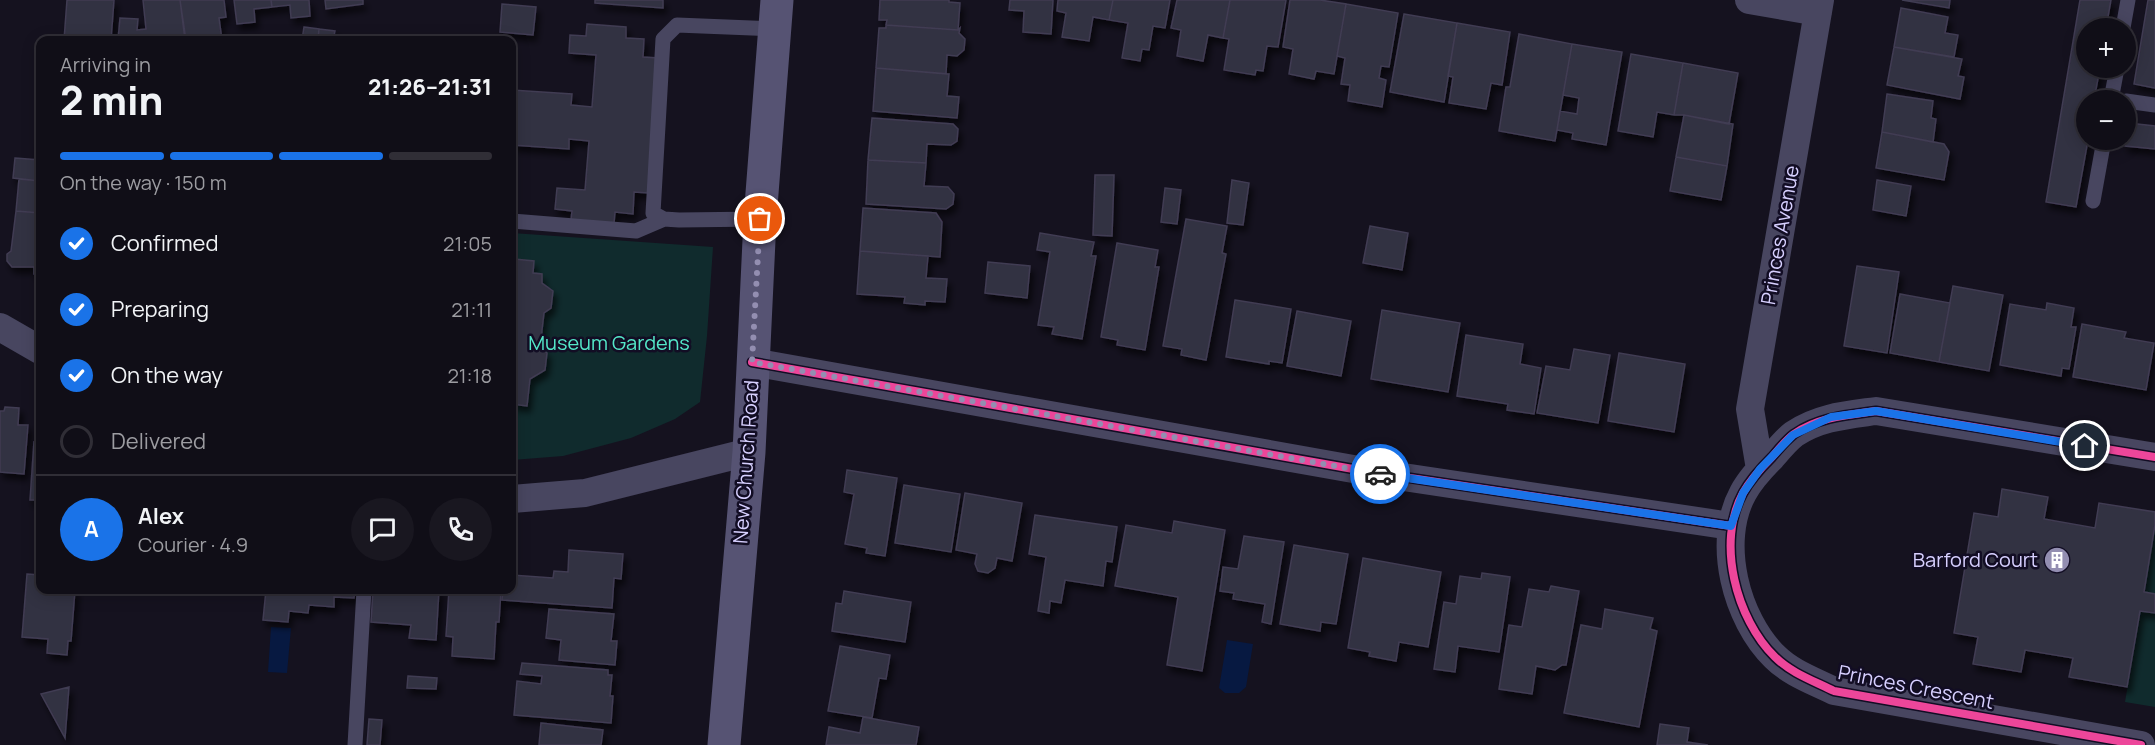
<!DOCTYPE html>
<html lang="en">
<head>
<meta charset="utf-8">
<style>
  body { margin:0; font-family:Manrope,sans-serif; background:#191720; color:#f1f3f6; height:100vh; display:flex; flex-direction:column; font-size:22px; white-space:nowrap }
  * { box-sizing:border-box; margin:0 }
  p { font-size:20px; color:#9c9ca1 }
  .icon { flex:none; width:33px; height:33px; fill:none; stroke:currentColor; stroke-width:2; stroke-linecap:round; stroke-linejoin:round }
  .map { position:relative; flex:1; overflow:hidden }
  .details { position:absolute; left:36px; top:36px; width:480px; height:558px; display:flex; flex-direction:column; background:#100e17; border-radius:12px; box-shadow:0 3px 15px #0003,0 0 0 2px #302e36 }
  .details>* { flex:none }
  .controls { position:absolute; left:2076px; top:18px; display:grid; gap:12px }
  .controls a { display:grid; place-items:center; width:60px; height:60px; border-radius:50%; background:#100e17; box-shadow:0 3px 15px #0003,0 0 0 2px #302e36; font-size:30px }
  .pin { position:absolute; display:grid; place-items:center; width:51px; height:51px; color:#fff; margin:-26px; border:3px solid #fff; border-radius:50%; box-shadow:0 2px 6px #0007 }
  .courier { position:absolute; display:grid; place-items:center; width:60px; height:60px; margin:-30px; border:4px solid #1a73e8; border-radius:50%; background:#fff; color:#222; box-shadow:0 2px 8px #0007 }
  .summary em { font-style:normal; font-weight:800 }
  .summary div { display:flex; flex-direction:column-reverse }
  .summary { display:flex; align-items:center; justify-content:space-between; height:102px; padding:0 24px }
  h1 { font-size:39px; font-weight:800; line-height:45px }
  .bar { display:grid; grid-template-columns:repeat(4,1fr); gap:9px 6px; align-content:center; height:72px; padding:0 24px }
  .bar i { height:8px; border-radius:4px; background:#302e36 }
  .bar .active { background:#1a73e8 }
  .bar p { grid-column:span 4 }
  .line { display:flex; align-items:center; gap:15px; padding:0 24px; border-top:2px solid #302e36 }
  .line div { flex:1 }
  .round { display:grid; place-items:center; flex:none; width:63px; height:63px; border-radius:32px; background:#191720 }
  ol { padding:0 24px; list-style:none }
  li { display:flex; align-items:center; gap:18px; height:66px }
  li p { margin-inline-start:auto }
  li .icon { padding:6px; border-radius:50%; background:#1a73e8; color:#fff; stroke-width:4 }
  li:last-child { color:#9c9ca1 }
  li i { width:33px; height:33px; border:3px solid #302e36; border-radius:50% }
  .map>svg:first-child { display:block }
</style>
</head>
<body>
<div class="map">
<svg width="2155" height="745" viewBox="0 0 2155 745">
  <defs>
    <filter id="shadow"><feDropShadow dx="3.5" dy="6" stdDeviation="3" flood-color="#0009"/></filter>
  </defs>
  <rect width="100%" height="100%" fill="#15121f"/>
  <path fill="#102b2d" d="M512 233 713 247 707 336 700 402 675 419 631 438 563 456 512 460Z
    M2155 525V707L2125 702Z"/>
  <path fill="#071941" d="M271 627 291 628 287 673 268 672Z
    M1227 640 1253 644 1246 687 1239 693H1225L1219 688Z"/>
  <path fill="#333042" stroke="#413c53" stroke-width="1.5" filter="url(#shadow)" d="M67 0H114L111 40H64Z
    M143 0H180L185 40H118L120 18 138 19 137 30 146 29Z
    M180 0H224L226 17 219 18 222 40H186Z
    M234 0H271L272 7 254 9 255 22 237 24Z
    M271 0H309L310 16 291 18 290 5 272 7Z
    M325 0H363V4L326 9Z
    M595 0H663V8L595 3Z
    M880 0H949V2L960 3 958 30 886 25 887 20H879Z
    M1010 0H1053L1051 34 1023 32 1024 11 1009 10Z
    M1058 0H1113L1109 20 1093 17 1089 41 1062 37 1066 13 1057 11Z
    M1113 0H1170L1165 28 1153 26 1149 50 1142 49 1140 61 1122 58 1128 23 1109 20Z
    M1177 0H1230L1223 38 1208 35 1203 61 1177 56 1181 30 1171 28Z
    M1230 0H1286L1278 47 1267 46 1263 71 1256 70 1255 75 1224 70 1229 39 1223 38Z
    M1290 0H1320L1346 4 1334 74 1316 71 1314 79 1289 74 1293 49 1283 47Z
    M1902 0H1950L1949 8Z
    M2080 0H2111L2106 28H2086V68H2100L2094 100H2086L2088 140 2076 207 2046 202Z
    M2148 0H2155V88L2134 84Z
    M502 4 536 7 533 35 500 32Z
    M1346 4 1398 13 1389 67 1381 66 1379 78 1386 80 1382 107 1348 101 1350 85 1341 84 1345 58 1337 56Z
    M1901 8 1948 17 1945 33 1958 35 1954 57 1894 47Z
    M1404 14 1457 23 1444 102 1390 92Z
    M1457 23 1510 32 1502 85 1491 83 1486 109 1449 103 1453 77 1448 76Z
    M587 24 626 27V38L644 39 643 57 659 58 649 193 634 192 633 214 615 212 614 223 571 220 572 211 555 209 557 188 585 190 589 141 569 139V149L512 145V90L572 94 571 105 592 107 596 55 569 53 570 35 586 36Z
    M886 25 958 30 960 28 959 33 965 39 964 50 957 56 947 55 946 74 876 68 879 28H886Z
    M304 27 319 29 318 40H302Z
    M319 29 335 31 333 40H318Z
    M1519 34 1572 44 1555 141 1499 131 1506 87H1510Z
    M1572 44 1622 52 1606 145 1572 139 1573 133 1557 130 1560 111 1577 114 1579 98 1563 95Z
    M1894 47 1962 59 1958 76 1964 77 1960 99 1887 85Z
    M1631 54 1683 63 1674 115 1657 112 1653 137 1618 131Z
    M1683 63 1738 73 1729 124 1684 115H1674Z
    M876 68 949 74 947 96 959 97 957 118 873 111Z
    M1887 94 1933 101 1931 118 1936 119 1933 142 1882 132Z
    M39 107 40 108V154H35Z
    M1684 115 1733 124 1727 166 1676 157Z
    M872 118 953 124 958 129 957 141 951 145 927 144 926 163 868 160Z
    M2128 123 2155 126V149L2125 146Z
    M1882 132 1944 144 1949 152 1944 180 1876 168Z
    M1676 157 1727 166 1721 200 1670 191Z
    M15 158 40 160V181L13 178Z
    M868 160 926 163 924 186 948 187 954 194 953 204 946 209 866 204Z
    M1095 175H1114L1112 236 1093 235Z
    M19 179 40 181V213L16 211Z
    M1232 180 1249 183 1243 225 1227 223Z
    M1877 180 1911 186 1906 216 1873 210Z
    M1165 188 1181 190 1177 224 1161 222Z
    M863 208 936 213 942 222 940 257 860 251Z
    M16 211 40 213V274H34V267H12L7 261V254L11 251Z
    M1186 219 1227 226 1222 253 1226 254 1206 360 1181 355 1182 349 1163 346Z
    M1370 226 1408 233 1402 270 1363 263Z
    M1040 233 1094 242 1091 256H1096L1082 339 1052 334 1054 327 1038 325 1050 252 1037 250Z
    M1117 243 1158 250 1155 267H1159L1145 350 1117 345 1118 340 1101 337Z
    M860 251 928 256 926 278 947 279 945 302 925 301V305L904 303 905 297 857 294Z
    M514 259 534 261 533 273 542 274V283L553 291 551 308 544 313 542 330 541 348 547 353 545 370 530 379 527 406 512 404V269Z
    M988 262 1030 266 1027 298 985 293Z
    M1857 266 1899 272 1887 353 1844 346Z
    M1953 286 2003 295 1989 371 1939 362Z
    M1900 294 1950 303 1939 362 1890 353Z
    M1235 300 1291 309 1282 363 1269 361V364L1226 357Z
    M2047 303 2074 308 2071 327H2076L2069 369 2062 368 2061 376 2000 365 2010 304 2046 310Z
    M1382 310 1460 323 1448 392 1371 379Z
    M1297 311 1351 321 1341 376 1287 366Z
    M2082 324 2126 332 2124 338 2154 343 2146 390 2073 377Z
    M1466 335 1523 344 1520 364 1541 368 1534 414 1507 410 1508 404 1457 396Z
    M1574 349 1610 355 1598 423 1537 413 1546 366 1570 370Z
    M1619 353 1685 364 1674 432 1608 421Z
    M5 407 19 408 18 425H28L24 474 0 472V411H4Z
    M34 442 40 443V500H30Z
    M847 470 897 478 885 556 866 553 867 548 845 544 854 494 844 492Z
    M904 485 960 494 951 552 895 543Z
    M2002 489 2048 497 2044 519 2095 528 2099 503 2155 512V525L2144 592 2155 594V613L2140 611 2127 687 2069 677 2073 658 2025 650 2021 672 1973 664 1978 637 1954 633 1974 513 1998 517Z
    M965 493 1022 503 1012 561 997 558 995 568 988 573 978 571 975 564 977 554 956 550Z
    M1035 515 1117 527 1112 562 1106 561 1103 586 1065 580 1061 603 1050 601 1049 613 1038 611 1046 557 1029 554Z
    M1174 521 1225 530 1202 671 1167 665 1178 597 1115 586 1126 525 1172 533Z
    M1244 536 1284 542 1271 624 1262 622 1265 604 1233 599 1234 593 1220 591 1223 567 1238 569Z
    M1294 545 1348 554 1336 624 1321 622 1320 631 1280 624Z
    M569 550 623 554 621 579 614 578 612 608 502 600 503 590H512V575L553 578 554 571 568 572Z
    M1363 558 1441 572 1428 647 1399 642 1396 661 1369 656 1370 652 1348 648Z
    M1482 573 1510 577 1499 652 1458 646 1455 672 1434 669 1444 602 1456 604 1460 576 1481 579Z
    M27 574 40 575V590H75L71 641H68L67 655 47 653 48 639 22 637Z
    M1551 586 1579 591 1566 665H1562L1555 670 1536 666 1532 694 1499 689 1509 625 1522 627 1529 589 1549 592Z
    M266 590H355L354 598 334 597V607L309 605 308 613 289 611 288 622 263 620Z
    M373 590H439L436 640 409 638 411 625 371 622Z
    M449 590H501L499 622H496L494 659 452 656 453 637 446 636Z
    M844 591 911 602 905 642 832 631 836 603 842 604Z
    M549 609 614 614 611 641H617L615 665 559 660 561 640 546 638Z
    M1605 609 1653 618 1650 629 1657 631 1639 727 1564 713 1581 625 1602 629Z
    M840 646 890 655 886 679 879 678 872 718 828 711Z
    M522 663 608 670V675H612L610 696H613L611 723 514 715 517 681 541 684 542 676 520 674Z
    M408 676 437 678 436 689 407 688Z
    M69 687 65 738 41 694Z
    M863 717 919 727 916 745H826L829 727 860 733Z
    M369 719 382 720 380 745H367Z
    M541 723 603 730 601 745H539Z
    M1660 724 1689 728 1687 742 1708 745H1657Z"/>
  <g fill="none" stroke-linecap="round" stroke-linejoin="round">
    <path stroke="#484660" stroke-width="15" d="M2123 28 2128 0
      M2111 100 2117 68
      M2126 101 2155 105
      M2093 201 2104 140
      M760 219 679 220 664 219 653 213 663 39 677 25 775 29
      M512 221 636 231 664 219
      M355 745 364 590"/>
    <path stroke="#484660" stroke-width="28" d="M1749 0 1818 12
      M0 327 40 350
      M752 362 1370 472 1731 526
      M1760 469 1750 409 1820 0
      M512 499 585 493 749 452
      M2141 745 1834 691C1814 681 1791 673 1775 657 1736 619 1716 542 1743 493 1750 480 1761 468 1772 457 1778 450 1786 440 1794 434 1819 417 1847 415 1876 411L2155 457"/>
    <path stroke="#565373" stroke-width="33" d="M724 745 749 452 760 219 777 0"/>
    <g stroke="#120d24" stroke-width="11">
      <path id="cycleway" d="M752 362 1370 472 1731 526
        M2141 745 1834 691C1814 681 1791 673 1775 657 1736 619 1716 542 1743 493 1750 480 1761 468 1772 457 1778 450 1786 440 1794 434 1819 417 1847 415 1876 411L2155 457"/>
    </g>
    <use href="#cycleway" stroke="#ed469a" stroke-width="8"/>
  </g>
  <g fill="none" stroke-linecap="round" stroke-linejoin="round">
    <path stroke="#938eb1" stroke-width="6" stroke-dasharray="0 10.8" d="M760 219 752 362 1380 474"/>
    <path stroke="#1a73e8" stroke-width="8" d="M1380 474 1731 526 1743 493 1760 469 1793 435 1831 417 1876 411 2085 446"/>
  </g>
  <defs>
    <g id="building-disc" transform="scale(1.35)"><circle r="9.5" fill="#938eb1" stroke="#120d24"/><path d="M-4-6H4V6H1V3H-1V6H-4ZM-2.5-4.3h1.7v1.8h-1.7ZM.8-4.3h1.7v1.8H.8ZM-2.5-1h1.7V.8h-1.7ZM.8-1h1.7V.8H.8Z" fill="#fff"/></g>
  </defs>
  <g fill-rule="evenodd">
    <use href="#building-disc" x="2057" y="560"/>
  </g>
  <g text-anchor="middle" stroke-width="5" stroke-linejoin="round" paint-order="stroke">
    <g font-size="20" fill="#d7d0ff" stroke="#120d24">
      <text transform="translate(1780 235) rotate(-80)" y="7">Princes Avenue</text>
      <text transform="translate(746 462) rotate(-86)" y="7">New Church Road</text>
      <text transform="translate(1916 687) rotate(11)" y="7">Princes Crescent</text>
    </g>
    <g font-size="20" fill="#54e7c8" stroke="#120d24">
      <text x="609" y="350">Museum Gardens</text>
    </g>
    <g font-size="20" fill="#d7d0ff" stroke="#120d24" text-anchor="end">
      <text x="2038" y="567">Barford Court</text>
    </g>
  </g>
</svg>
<div class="controls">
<a>+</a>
<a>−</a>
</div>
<div class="pin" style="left:760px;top:219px;background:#ea580c"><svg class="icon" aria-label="bag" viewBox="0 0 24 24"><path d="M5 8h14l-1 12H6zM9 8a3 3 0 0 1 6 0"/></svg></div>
<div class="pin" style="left:2085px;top:446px;background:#1f2937"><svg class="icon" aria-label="home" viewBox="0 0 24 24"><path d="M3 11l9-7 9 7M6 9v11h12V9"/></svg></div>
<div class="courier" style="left:1380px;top:474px"><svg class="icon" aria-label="car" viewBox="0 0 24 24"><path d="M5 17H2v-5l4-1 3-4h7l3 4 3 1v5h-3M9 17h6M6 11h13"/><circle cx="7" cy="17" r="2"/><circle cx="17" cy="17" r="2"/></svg></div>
<section class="details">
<div class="summary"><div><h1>2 min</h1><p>Arriving in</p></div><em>21:26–21:31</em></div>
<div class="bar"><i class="active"></i><i class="active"></i><i class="active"></i><i></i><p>On the way · 150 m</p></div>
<ol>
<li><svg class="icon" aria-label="check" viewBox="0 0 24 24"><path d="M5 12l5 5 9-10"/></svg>Confirmed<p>21:05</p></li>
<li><svg class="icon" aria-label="check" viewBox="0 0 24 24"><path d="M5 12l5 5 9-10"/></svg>Preparing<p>21:11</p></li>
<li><svg class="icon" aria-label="check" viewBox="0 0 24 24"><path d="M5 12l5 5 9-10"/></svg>On the way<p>21:18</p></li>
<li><i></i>Delivered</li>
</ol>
<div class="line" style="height:108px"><b class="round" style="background:#1a73e8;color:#fff">A</b><div><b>Alex</b><p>Courier · 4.9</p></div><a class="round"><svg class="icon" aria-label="chat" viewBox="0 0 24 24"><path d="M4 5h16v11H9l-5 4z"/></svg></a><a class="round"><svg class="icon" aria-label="phone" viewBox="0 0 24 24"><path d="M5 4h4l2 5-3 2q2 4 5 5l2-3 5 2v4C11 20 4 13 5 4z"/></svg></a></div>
</section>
</div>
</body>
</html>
